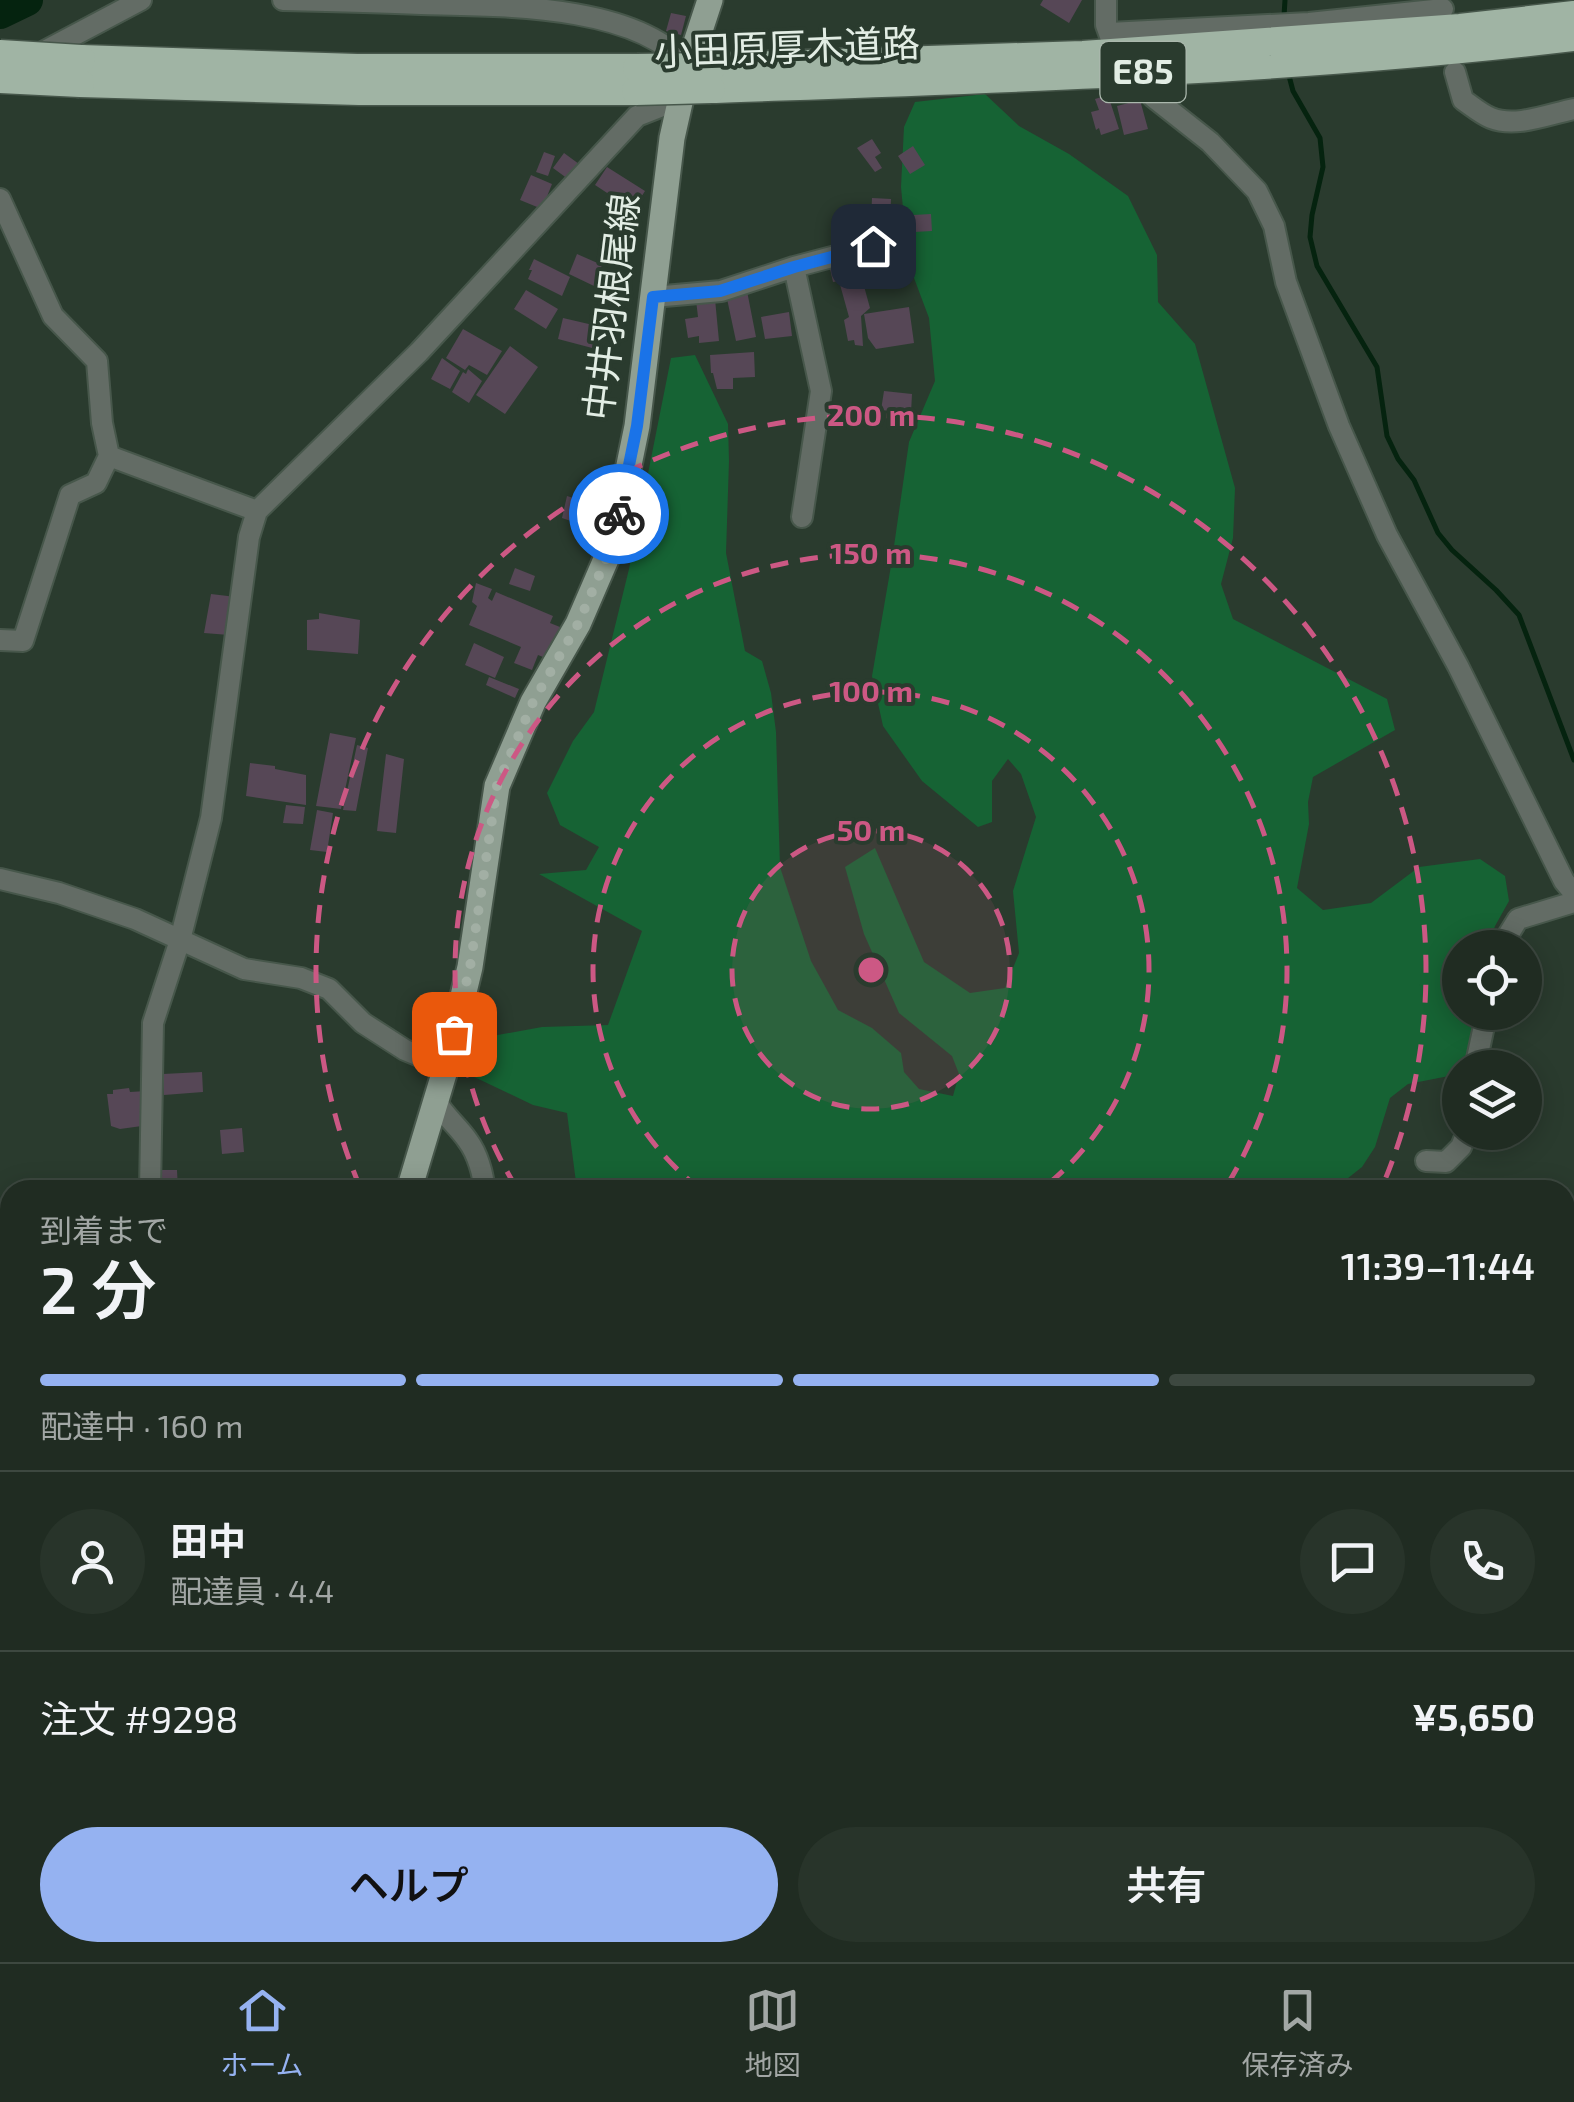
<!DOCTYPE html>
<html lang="ja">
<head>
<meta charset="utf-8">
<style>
  body { margin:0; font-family:"Exo 2","Noto Sans JP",sans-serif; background:#28342a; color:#f1f3f6; height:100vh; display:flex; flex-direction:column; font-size:38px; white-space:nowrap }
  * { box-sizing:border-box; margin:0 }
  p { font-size:32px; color:#a2a7a5 }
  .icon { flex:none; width:55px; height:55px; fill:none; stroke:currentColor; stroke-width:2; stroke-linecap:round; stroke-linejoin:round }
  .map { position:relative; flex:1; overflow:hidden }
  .details { position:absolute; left:0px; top:1180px; width:1575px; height:782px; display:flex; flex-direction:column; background:#202c22; border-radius:30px 30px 0 0; box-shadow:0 5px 25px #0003,0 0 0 2px #3d4840 }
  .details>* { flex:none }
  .controls { position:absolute; left:1442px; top:930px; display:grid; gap:20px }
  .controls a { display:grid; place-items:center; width:100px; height:100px; border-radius:50%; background:#202c22; box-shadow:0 5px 25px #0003,0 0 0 2px #3d4840; font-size:50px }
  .pin { position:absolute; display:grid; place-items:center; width:85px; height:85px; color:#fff; margin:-42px; border-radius:20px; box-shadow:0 5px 15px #0006 }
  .courier { position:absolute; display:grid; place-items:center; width:100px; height:100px; margin:-50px; border:8px solid #1a73e8; border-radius:50%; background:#fff; color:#222; box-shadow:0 2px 12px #0007 }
  .summary em { font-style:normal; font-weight:600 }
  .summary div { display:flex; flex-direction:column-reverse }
  .summary { display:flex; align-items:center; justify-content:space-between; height:170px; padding:0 40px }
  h1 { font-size:65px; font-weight:600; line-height:75px }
  .bar { display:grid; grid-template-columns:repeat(4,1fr); gap:15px 10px; align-content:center; height:120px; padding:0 40px }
  .bar i { height:12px; border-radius:8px; background:#3d4840 }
  .bar .current { background:#95b2f1 }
  .bar p { grid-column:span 4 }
  .line { display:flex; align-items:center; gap:25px; padding:0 40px; border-top:2px solid #3d4840 }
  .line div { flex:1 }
  .round { display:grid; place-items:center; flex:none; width:105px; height:105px; border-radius:52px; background:#28342a }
  .cta { display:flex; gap:20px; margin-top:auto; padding:20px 40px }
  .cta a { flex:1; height:115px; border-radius:60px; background:#95b2f1; color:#111; font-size:40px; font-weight:600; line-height:115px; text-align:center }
  .cta a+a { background:#28342a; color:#f1f3f6 }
  .tab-bar { display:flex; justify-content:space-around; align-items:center; height:140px; border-top:2px solid #3d4840; background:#202c22; font-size:28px; color:#a2a7a5 }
  .tab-bar a { display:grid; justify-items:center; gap:5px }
  .tab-bar .current { color:#95b2f1 }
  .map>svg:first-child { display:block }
</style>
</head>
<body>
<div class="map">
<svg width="1574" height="1962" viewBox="0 0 1574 1962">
  <rect width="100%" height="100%" fill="#2a3b2e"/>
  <path fill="#166334" d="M985 94 1019 126 1069 154 1128 196 1157 255 1158 302 1195 344 1235 488 1233 538 1221 584 1233 619 1387 699 1395 730 1313 777 1308 802 1309 824 1297 888 1323 910 1371 903 1419 867 1480 859 1505 876 1509 901 1495 926 1488 947 1460 948V1012L1474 1013 1467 1056 1449 1076 1408 1084 1390 1098 1375 1147 1362 1167 1333 1190H577L567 1113 533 1105 470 1075 481 1038 542 1027 608 1025 642 931 539 874 586 870 599 847 560 825 547 793 573 741 594 712 629 569 671 358 695 355 728 424 729 461 726 553 745 651 762 661 771 693 776 732 780 867 811 961 838 1010 872 1028 901 1053 904 1072 919 1089 953 1096 959 1074 952 1056 899 1013 864 934 845 867 875 848 924 962 970 993 1005 988 1019 953 1013 891 1036 817 1021 774 1008 759 992 781V822L978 827 922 781 883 726 872 676 892 560 909 442 935 381 929 318 908 262 901 187 904 127 915 102Z
    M1565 1275 1574 1277V1962H1435V1953L1565 1952Z
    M404 1953H641L625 1962H413Z
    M684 1953H904L896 1962H707Z"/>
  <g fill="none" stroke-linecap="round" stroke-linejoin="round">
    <path stroke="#05230f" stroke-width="5" d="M1284 16 1285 0
      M1288 72 1293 91 1320 138 1323 167 1312 215 1310 237 1317 266 1377 367 1387 436 1398 459 1414 480 1438 533 1452 550 1496 590 1519 615 1574 760"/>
    <path stroke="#05230f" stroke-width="32" d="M0 13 27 0
      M0 1276 10 1282
      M66 1952 67 1962
      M655 1962 661 1957 671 1962"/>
  </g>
  <path fill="#564756" d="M1043 0H1082L1069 23 1040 5Z
    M671 13 686 16 681 35 666 31Z
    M1108 95 1119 129 1101 135 1099 128 1096 130 1091 112 1099 110 1095 99Z
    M1140 100 1148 129 1124 135 1117 106Z
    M872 139 881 153 875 157 882 168 875 172 857 148Z
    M913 146 925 165 910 174 898 156Z
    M544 152 555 156 548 176 536 172Z
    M564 153 579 164 568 179 553 168Z
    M607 167 645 191 633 210 595 185Z
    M531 175 552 184 542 209 520 200Z
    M872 198 891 199 890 223 871 221Z
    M931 214 932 231 896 233 895 216Z
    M577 254 602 265 594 286 569 274Z
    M856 257 870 308 861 316 863 346 855 345 854 340 848 341 844 320 849 317 839 281 833 282 829 264Z
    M534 259 570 277 562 296 528 279 532 270H529Z
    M526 290 558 309 546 329 514 309Z
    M747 291 756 337 736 341 726 294Z
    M715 299 719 341 699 343V336L688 338 685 319 698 317 696 300Z
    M909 307 914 343 876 349 868 338 864 314Z
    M789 312 792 336 765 339 761 317Z
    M563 318 593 325 592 328 601 331 596 349 558 339Z
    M463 329 502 351 487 375 469 365 465 370 446 358Z
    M510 346 538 367 505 414 476 395Z
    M754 352 755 377 733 378V389H717L713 373H711L710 355Z
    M442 358 460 371 450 389 431 379Z
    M468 369 482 381 469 403 452 392 463 372 466 374Z
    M884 391 912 394 911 413 881 410Z
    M594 476 610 480 601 506 586 500Z
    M567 496 596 505 591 528 562 518Z
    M515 568 535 576 530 591 509 584Z
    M476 583 492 589 488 598 492 601 496 592 553 616 550 623 560 627 543 657 538 655 532 670 514 663 521 647 469 625 477 606 472 602Z
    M211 594 236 597 229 635 204 633Z
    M319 613 360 620 358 654 307 650V620L319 619Z
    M474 643 504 657 495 678 465 665Z
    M489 677 519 689 515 698 486 685Z
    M330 733 356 738 341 809 316 806Z
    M357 745 368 748 356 811 343 810Z
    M386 754 404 759 396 833 377 831Z
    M250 763 275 766V769L306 775V805L246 796Z
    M286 805 305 807 303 824 283 823Z
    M317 810 333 813 327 852 310 850Z
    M202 1072 203 1092 164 1095 163 1074Z
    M129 1088 130 1092 146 1091 149 1125 120 1129 111 1126 107 1094H113V1090Z
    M242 1128 244 1152 222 1154 220 1130Z
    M158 1170H177L178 1190H159Z"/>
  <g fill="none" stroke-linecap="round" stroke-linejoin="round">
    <g stroke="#47574b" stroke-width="24">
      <path id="minor" d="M283 0C329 1 375 2 421 4 497 6 637 3 688 67
        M1106 0V25L1111 39
        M1109 33 1309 23 1443 9
        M37 55 141 0
        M1455 72 1463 100C1472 106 1481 114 1491 118 1516 128 1549 114 1574 109
        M1153 97 1210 142 1257 191 1274 226 1286 282 1339 426 1387 535 1458 666 1564 881 1574 893
        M0 199 53 316 97 361 102 423 109 456 257 511
        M653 297 721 291 794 267
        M802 517 821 391 794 267 873 246
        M0 640 23 641 70 495 96 483 109 456
        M0 879 59 893 135 919 244 969 301 978 329 989 363 1023 405 1050 446 1067
        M1504 948 1505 940 1518 919 1574 902
        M1475 1068 1487 1012
        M436 1101C445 1117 458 1126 468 1141 477 1153 484 1175 484 1190
        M1426 1161 1446 1162 1461 1147 1467 1132
        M150 1190 153 1023 180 940 211 818 249 537 257 511 419 352 637 116 680 99
        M0 1409 10 1415"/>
    </g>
    <g stroke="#47574b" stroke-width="29">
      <path id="major" d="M409 1190 446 1067 470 967 497 786 533 702 578 624 613 543 637 426 672 138 688 67 710 0
        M214 1962 217 1952"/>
    </g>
    <g stroke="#47574b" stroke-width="31">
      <path id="highway" d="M81 59 357 68H637
        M712 67 1083 55 1460 28 1574 15
        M80 83 359 91H636
        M711 89C999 79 1288 71 1574 37"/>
    </g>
    <use href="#minor" stroke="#636c65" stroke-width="20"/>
    <use href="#major" stroke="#8f9f92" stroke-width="25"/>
    <use href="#highway" stroke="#a0b4a4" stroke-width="28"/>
    <g stroke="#47574b" stroke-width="31" stroke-linecap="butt">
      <path id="highway-bridge" d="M0 54 81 59
        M637 68 712 67
        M0 79 80 83
        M636 91 711 89"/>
    </g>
    <use href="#highway-bridge" stroke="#a0b4a4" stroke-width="28"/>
  </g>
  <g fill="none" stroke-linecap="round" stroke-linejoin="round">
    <path stroke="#a2afa4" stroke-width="10" stroke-dasharray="0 18" d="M454 1034 470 967 497 786 533 702 578 624 613 543 619 514"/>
    <path stroke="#1a73e8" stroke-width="12" d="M619 514 637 426 653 297 720 291 794 267 873 246"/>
  </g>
  <circle cx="871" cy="970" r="139" fill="#cc5884" fill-opacity=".12"/>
  <g fill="none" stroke="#cc5884" stroke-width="5" stroke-dasharray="18 12">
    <circle cx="871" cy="970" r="139"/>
    <path d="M700 1189A278 278 0 1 1 1042 1189"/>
    <path d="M516 1187A416 416 0 1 1 1226 1187"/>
    <path d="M360 1187A555 555 0 1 1 1382 1187"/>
  </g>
  <g text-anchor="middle" stroke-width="8" stroke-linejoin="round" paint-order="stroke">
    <rect fill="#2a3b2e" stroke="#abb8ad" stroke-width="2.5" x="1100.5" y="42" width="85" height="60" rx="8"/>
    <g font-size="35" font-weight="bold" fill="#e2ede4">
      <text x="1143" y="84">E85</text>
    </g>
    <g font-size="38" fill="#e2ede4" stroke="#2a3b2e">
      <text transform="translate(787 48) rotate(-2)" y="13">小田原厚木道路</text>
      <text transform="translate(612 307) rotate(-83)" y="13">中井羽根尾線</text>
    </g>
  </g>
  <circle cx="871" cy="970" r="15" fill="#cc5884" stroke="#2a3b2e" stroke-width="5"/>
  <g font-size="30" text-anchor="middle" font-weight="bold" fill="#cc5884" stroke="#2a3b2e" stroke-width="8" stroke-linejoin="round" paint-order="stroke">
    <text x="871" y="426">200 m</text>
    <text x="871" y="564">150 m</text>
    <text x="871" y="702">100 m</text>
    <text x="871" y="841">50 m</text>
  </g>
</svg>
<div class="controls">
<a><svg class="icon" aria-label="locate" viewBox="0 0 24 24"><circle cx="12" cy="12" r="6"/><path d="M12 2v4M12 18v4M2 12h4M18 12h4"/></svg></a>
<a><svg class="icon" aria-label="layers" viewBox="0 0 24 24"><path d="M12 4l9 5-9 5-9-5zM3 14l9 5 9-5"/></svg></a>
</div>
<div class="pin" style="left:454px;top:1034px;background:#ea580c"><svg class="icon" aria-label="bag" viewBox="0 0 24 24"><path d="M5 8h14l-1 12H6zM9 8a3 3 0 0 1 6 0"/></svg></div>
<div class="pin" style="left:873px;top:246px;background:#1f2937"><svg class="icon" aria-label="home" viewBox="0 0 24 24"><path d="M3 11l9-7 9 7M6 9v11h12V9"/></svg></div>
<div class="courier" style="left:619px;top:514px"><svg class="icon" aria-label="bike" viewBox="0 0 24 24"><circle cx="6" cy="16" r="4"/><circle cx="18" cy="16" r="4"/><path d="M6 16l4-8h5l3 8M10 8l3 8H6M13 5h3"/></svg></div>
<section class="details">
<div class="summary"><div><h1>2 分</h1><p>到着まで</p></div><em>11:39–11:44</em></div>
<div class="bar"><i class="current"></i><i class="current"></i><i class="current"></i><i></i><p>配達中 · 160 m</p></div>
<div class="line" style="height:180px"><a class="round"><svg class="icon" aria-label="person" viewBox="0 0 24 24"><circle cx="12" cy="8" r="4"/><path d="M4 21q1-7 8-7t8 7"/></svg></a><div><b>田中</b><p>配達員 · 4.4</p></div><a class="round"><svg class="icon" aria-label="chat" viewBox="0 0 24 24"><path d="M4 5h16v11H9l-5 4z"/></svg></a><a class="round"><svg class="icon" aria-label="phone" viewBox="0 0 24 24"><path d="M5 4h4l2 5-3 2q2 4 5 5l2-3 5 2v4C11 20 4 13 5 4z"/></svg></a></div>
<div class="line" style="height:130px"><div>注文 #9298</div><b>¥5,650</b></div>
<div class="cta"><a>ヘルプ</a><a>共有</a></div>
</section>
</div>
<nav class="tab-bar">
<a class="current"><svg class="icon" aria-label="home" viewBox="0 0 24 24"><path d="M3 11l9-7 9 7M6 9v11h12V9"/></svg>ホーム</a>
<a><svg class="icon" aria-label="map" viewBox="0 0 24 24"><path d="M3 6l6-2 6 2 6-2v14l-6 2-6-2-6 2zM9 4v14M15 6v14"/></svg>地図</a>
<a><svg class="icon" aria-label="saved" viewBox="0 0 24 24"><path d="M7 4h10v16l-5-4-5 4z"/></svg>保存済み</a>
</nav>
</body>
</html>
